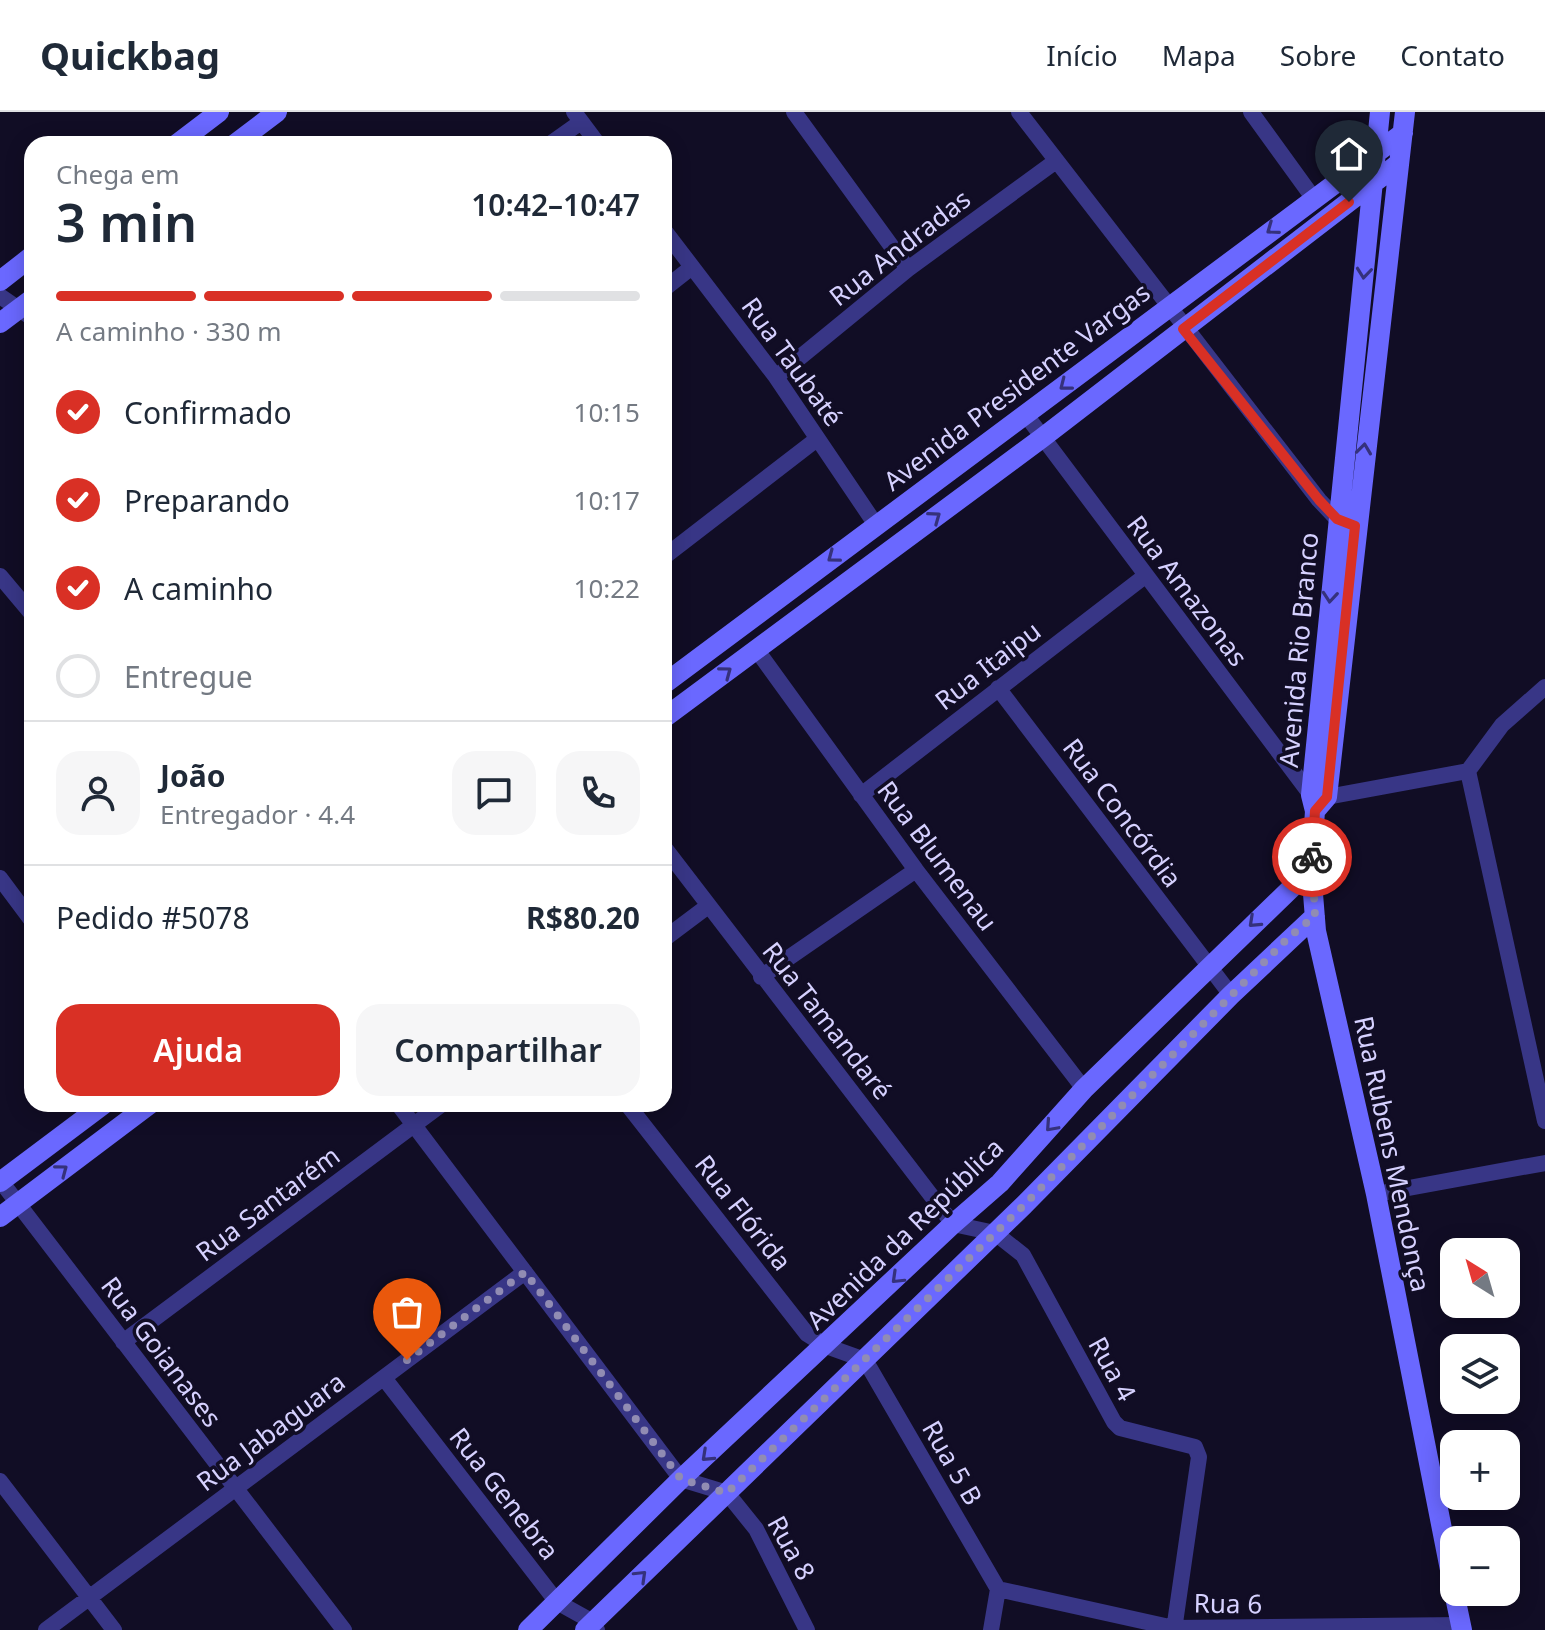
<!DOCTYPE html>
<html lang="pt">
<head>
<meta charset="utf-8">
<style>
  body { margin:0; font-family:"Noto Sans",sans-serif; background:#f6f6f7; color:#1f2937; height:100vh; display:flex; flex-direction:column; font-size:30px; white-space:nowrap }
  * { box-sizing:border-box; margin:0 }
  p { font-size:26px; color:#747a83 }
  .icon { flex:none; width:44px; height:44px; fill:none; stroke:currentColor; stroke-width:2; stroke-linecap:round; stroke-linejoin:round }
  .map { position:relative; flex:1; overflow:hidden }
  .drawer { position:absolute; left:24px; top:24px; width:648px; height:976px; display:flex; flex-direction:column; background:#fff; border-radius:24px; box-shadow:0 4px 20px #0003 }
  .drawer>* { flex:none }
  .needle { width:52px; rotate:323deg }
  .fabs { position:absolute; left:1440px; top:1126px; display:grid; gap:16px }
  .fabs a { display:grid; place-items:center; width:80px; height:80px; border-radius:16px; background:#fff; box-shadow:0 4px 20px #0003; font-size:40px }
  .pin { position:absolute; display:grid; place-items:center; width:68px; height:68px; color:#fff; margin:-82px -34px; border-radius:50% 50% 50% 0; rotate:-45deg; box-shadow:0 0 8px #0007 }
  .pin .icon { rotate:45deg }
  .courier { position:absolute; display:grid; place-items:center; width:80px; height:80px; margin:-40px; border:6px solid #d93025; border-radius:50%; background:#fff; color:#222; box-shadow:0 2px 10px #0007 }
  .headline em { font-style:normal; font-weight:600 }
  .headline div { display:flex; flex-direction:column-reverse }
  .headline { display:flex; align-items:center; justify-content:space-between; height:136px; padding:0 32px }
  h1 { font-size:52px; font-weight:600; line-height:60px }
  .bar { display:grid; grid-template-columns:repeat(4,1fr); gap:12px 8px; align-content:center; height:96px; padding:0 32px }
  .bar i { height:10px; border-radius:6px; background:#e0e1e3 }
  .bar .active { background:#d93025 }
  .bar p { grid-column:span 4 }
  .line { display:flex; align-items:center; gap:20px; padding:0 32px; border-top:2px solid #e0e1e3 }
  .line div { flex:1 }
  .round { display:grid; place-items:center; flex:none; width:84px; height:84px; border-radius:24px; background:#f6f6f7 }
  ol { padding:0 32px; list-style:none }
  li { display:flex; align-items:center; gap:24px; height:88px }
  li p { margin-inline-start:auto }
  li .icon { padding:8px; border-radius:50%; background:#d93025; color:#fff; stroke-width:4 }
  li:last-child { color:#747a83 }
  li i { width:44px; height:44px; border:4px solid #e0e1e3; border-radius:50% }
  .cta { display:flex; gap:16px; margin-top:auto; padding:16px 32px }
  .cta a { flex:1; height:92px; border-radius:24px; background:#d93025; color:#fff; font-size:32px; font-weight:600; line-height:92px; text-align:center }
  .cta a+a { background:#f6f6f7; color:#1f2937 }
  header { display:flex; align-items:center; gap:48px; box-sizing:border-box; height:112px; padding:0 40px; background:#fff; border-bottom:2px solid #e0e1e3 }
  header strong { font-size:38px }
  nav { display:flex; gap:44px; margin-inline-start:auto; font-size:28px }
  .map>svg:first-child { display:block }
</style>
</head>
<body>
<header>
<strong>Quickbag</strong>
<nav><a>Início</a><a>Mapa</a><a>Sobre</a><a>Contato</a></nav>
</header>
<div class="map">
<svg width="1545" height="1518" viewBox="0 0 1545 1518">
  <rect width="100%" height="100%" fill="#110d25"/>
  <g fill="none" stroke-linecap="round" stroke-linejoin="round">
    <path stroke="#383686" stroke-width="16" d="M574 0 598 32
      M794 0 908 157
      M1019 0 1319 388 1337 407 1346 411
      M1251 0 1314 87
      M550 32 581 10
      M664 118 776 265 876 413
      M664 177 692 155
      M0 184 32 206
      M776 265 908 157 1056 49
      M1026 303 1311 683 1327 685 1468 659 1502 613 1545 575
      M664 445 817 327
      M0 464 32 502
      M756 537 916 758 1084 977
      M998 576 1231 883
      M1468 659 1545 1009
      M861 683 1145 464
      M664 735 953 1112 995 1121 1023 1143 1114 1310 1120 1316 1195 1335 1199 1345 1174 1518
      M0 766 32 809
      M664 827 708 794
      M761 865 916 758
      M398 992 681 1367 727 1381 756 1417 807 1518
      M627 992 807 1222 826 1234 865 1248 998 1477 991 1518
      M0 1068 344 1518
      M1376 1082 1545 1051
      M123 1230 442 992
      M384 1266 557 1490 593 1510 597 1518
      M0 1369 114 1518
      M998 1477 1174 1516 1461 1513
      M46 1518 525 1160"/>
    <path stroke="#6a68ff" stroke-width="20" d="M1380 0 1311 683 1315 699 1311 757 1316 819 1376 1082 1454 1478
      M177 32 219 0
      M235 32 277 0
      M0 169 32 144
      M0 211 32 187
      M664 572 1403 21
      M664 606 1042 326 1398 52
      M1315 699 1327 685 1405 0
      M0 1070 104 992
      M0 1105 150 992
      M1454 1480 1462 1518
      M528 1518 681 1367 953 1112 1000 1071 1084 977 1311 757
      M585 1518 1024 1093 1231 883 1315 804"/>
  </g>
  <defs><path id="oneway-chevron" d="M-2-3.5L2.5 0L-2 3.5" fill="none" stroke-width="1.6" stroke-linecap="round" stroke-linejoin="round" transform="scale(2)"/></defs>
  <g stroke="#35317c">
    <use href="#oneway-chevron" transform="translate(1272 117) rotate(144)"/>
    <use href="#oneway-chevron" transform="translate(1364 161) rotate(96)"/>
    <use href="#oneway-chevron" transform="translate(1065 273) rotate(142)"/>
    <use href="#oneway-chevron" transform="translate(1364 337) rotate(-83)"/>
    <use href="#oneway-chevron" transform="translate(935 405) rotate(-36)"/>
    <use href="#oneway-chevron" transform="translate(833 445) rotate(143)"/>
    <use href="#oneway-chevron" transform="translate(1330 485) rotate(95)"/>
    <use href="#oneway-chevron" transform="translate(726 560) rotate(-37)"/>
    <use href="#oneway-chevron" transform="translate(1254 810) rotate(137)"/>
    <use href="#oneway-chevron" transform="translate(1051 1014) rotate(132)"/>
    <use href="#oneway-chevron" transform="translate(62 1058) rotate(-37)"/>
    <use href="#oneway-chevron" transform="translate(897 1166) rotate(136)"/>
    <use href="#oneway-chevron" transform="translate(707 1344) rotate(137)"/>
    <use href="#oneway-chevron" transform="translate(641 1464) rotate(-44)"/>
  </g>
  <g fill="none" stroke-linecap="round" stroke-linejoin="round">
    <path stroke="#918cb3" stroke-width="8" stroke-dasharray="0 14.4" d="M407 1248 525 1160 681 1367 727 1381 1024 1093 1289 825 1315 804 1312 745"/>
    <path stroke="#d93025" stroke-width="10" d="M1312 745 1315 699 1327 685 1355 414 1337 407 1319 388 1183 217 1349 90"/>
  </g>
  <g text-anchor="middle" stroke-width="7" stroke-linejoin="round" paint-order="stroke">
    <g font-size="26" fill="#d6d1ff" stroke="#110d25">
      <text transform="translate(900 136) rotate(-38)" y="9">Rua Andradas</text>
      <text transform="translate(792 250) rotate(54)" y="9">Rua Taubaté</text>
      <text transform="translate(1017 275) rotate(-37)" y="9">Avenida Presidente Vargas</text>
      <text transform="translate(1187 479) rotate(53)" y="9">Rua Amazonas</text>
      <text transform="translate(1299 538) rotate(-85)" y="9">Avenida Rio Branco</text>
      <text transform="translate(988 554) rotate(-38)" y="9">Rua Itaipu</text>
      <text transform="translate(1122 701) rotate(53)" y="9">Rua Concórdia</text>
      <text transform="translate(937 744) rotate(53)" y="9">Rua Blumenau</text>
      <text transform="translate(827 909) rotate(52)" y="9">Rua Tamandaré</text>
      <text transform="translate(1392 1042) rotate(78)" y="9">Rua Rubens Mendonça</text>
      <text transform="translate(268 1092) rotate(-37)" y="9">Rua Santarém</text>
      <text transform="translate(743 1101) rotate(52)" y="9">Rua Flórida</text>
      <text transform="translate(905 1122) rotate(-44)" y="9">Avenida da República</text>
      <text transform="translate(161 1240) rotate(53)" y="9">Rua Goianases</text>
      <text transform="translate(1112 1257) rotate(61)" y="9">Rua 4</text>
      <text transform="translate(271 1320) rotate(-37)" y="9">Rua Jabaguara</text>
      <text transform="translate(952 1351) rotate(60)" y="9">Rua 5 B</text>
      <text transform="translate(504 1382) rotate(52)" y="9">Rua Genebra</text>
      <text transform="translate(791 1436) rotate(61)" y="9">Rua 8</text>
      <text transform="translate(1228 1492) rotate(1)" y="9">Rua 6</text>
    </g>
  </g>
</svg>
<div class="fabs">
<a><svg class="needle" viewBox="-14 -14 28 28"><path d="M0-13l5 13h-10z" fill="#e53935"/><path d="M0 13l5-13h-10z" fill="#747a83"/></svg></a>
<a><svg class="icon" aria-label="layers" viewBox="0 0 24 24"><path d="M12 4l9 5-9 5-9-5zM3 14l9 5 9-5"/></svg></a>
<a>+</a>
<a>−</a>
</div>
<div class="pin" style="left:407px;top:1248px;background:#ea580c"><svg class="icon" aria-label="bag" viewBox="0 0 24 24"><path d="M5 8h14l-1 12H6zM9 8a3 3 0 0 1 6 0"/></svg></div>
<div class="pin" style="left:1349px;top:90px;background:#1f2937"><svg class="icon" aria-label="home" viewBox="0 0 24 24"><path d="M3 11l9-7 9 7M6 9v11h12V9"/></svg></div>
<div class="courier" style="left:1312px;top:745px"><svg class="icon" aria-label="bike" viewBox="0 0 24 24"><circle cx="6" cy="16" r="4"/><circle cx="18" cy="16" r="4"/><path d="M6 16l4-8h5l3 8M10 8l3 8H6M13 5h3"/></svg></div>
<section class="drawer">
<div class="headline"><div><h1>3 min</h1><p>Chega em</p></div><em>10:42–10:47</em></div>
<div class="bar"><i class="active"></i><i class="active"></i><i class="active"></i><i></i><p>A caminho · 330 m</p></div>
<ol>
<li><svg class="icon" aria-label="check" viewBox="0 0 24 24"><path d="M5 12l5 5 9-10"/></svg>Confirmado<p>10:15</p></li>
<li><svg class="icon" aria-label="check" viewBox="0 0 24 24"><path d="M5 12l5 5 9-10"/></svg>Preparando<p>10:17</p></li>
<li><svg class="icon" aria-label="check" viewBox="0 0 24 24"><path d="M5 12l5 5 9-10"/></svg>A caminho<p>10:22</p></li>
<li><i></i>Entregue</li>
</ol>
<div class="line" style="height:144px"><a class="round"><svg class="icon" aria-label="person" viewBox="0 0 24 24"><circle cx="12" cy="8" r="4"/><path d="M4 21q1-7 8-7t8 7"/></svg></a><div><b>João</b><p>Entregador · 4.4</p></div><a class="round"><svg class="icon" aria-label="chat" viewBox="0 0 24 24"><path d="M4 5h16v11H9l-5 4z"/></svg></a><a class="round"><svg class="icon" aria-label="phone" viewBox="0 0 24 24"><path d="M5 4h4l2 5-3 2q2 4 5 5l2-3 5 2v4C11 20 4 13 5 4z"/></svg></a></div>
<div class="line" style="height:104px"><div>Pedido #5078</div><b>R$80.20</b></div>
<div class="cta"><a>Ajuda</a><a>Compartilhar</a></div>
</section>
</div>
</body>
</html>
